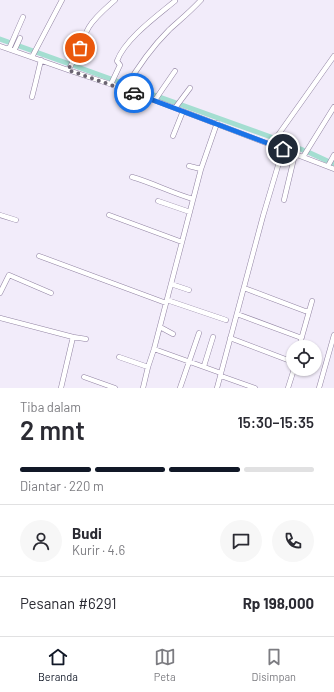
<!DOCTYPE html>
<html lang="id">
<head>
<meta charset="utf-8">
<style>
  body { margin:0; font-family:Barlow,sans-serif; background:#f7f7f7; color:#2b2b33; height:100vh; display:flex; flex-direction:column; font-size:15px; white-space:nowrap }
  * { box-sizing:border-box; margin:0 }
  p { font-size:13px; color:#7c7c81 }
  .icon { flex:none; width:22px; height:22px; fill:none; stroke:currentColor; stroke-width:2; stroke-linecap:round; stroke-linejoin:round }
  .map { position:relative; height:388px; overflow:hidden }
  .drawer { display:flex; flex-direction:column; background:#fff; flex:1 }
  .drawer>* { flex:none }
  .buttons { position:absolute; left:286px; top:340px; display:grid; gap:8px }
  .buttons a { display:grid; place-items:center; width:36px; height:36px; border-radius:50%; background:#fff; box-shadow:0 1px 3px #0004; font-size:20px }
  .pin { position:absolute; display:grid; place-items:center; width:34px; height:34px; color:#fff; margin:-17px; border:2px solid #fff; border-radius:50%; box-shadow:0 1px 4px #0007 }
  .courier { position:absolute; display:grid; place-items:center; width:40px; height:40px; margin:-20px; border:3px solid #1a73e8; border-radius:50%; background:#fff; color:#222; box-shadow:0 1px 5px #0007 }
  .head em { font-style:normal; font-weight:600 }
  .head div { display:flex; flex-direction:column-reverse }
  .head { display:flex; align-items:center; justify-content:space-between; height:68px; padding:0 20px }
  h1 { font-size:26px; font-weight:600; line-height:30px }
  .bar { display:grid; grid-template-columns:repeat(4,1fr); gap:6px 4px; align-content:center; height:48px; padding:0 20px }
  .bar i { height:5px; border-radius:3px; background:#e1e1e2 }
  .bar .selected { background:#111827 }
  .bar p { grid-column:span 4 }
  .line { display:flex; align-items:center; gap:10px; padding:0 20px; border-top:1px solid #e1e1e2 }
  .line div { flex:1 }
  .round { display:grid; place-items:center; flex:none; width:42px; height:42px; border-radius:21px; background:#f7f7f7 }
  .menu { display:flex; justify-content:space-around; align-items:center; height:56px; border-top:1px solid #e1e1e2; background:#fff; font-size:11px; color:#7c7c81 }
  .menu a { display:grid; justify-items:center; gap:2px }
  .menu .selected { color:#111827 }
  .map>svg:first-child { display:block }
</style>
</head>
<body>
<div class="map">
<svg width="334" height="388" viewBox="0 0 334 388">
  <rect width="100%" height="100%" fill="#f2ecfa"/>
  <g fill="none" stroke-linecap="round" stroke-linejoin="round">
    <path stroke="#a4ded1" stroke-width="5" d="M0 39 125 84
      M129 86 271 137
      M278 140 303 150
      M308 152 334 164"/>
    <g stroke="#9284a3" stroke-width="5.5">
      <path id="street" d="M0 46 68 70 125 89 334 169
        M9 49 23 17
        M14 51 20 38
        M32 57 62 0
        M68 70C77 57 81 41 89 27 95 17 106 8 115 0
        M111 84 120 65 117 61C125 39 157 16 175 1
        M125 89C137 68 152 47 169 30 180 20 191 11 201 0
        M32 97 36 81 41 60
        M155 100 175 71
        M175 108 190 88
        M173 136 183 111
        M271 145 334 56
        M303 157 334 107
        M189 166 201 169
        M328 166 334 155
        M132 177C153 183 172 193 193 199
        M284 200 295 154
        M158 201 190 212
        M0 215 16 220
        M109 215 182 242
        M39 256 166 303
        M171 284 189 290
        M244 288 305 311H309
        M0 293 9 275 51 293
        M167 300 226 320
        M237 314 299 337H302
        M0 318 73 337 86 339
        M160 327 173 334
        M230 338 293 362
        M299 347 312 301
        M154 349 218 372
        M119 357 148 367
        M204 366 213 337
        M221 376 255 388
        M84 377 115 388
        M61 388 73 337
        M143 388 148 367 154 349 182 242 201 169 217 123
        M180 388 199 333
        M217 388 263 216 283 149
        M288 388 294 369
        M319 388 334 335"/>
    </g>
    <use href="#street" stroke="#fff" stroke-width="4.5"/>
  </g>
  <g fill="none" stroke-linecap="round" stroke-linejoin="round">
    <path stroke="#6a6471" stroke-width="4" stroke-dasharray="0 7.2" d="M80 48 68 70 134 93"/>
    <path stroke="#1a73e8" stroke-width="5" d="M134 93 283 149"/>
  </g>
</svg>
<div class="buttons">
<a><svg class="icon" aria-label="locate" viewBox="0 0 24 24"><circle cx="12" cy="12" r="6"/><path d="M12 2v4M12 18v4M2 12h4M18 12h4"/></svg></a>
</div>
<div class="pin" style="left:80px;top:48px;background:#ea580c"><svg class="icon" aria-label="bag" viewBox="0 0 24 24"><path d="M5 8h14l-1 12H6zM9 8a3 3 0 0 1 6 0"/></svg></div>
<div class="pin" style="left:283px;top:149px;background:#1f2937"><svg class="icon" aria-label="home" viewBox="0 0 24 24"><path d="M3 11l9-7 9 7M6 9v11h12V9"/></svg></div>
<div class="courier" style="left:134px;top:93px"><svg class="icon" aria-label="car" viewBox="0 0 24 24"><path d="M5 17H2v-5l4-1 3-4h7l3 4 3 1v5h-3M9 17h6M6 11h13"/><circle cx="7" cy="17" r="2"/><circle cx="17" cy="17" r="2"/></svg></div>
</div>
<section class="drawer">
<div class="head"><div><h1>2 mnt</h1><p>Tiba dalam</p></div><em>15:30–15:35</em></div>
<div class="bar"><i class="selected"></i><i class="selected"></i><i class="selected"></i><i></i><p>Diantar · 220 m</p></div>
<div class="line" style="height:72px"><a class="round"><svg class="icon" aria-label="person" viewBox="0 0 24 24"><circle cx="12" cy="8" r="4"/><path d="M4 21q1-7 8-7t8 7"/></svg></a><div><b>Budi</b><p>Kurir · 4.6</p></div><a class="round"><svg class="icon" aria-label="chat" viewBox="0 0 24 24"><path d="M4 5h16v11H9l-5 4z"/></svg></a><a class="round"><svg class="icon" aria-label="phone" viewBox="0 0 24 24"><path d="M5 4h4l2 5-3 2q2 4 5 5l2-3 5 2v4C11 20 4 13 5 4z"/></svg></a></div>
<div class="line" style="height:52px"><div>Pesanan #6291</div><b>Rp 198,000</b></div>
</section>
<nav class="menu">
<a class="selected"><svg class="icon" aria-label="home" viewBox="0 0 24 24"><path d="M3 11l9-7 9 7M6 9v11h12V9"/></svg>Beranda</a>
<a><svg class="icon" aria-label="map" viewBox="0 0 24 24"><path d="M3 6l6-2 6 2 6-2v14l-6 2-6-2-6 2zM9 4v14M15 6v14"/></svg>Peta</a>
<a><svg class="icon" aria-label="saved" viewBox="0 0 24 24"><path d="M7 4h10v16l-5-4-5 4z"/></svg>Disimpan</a>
</nav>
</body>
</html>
